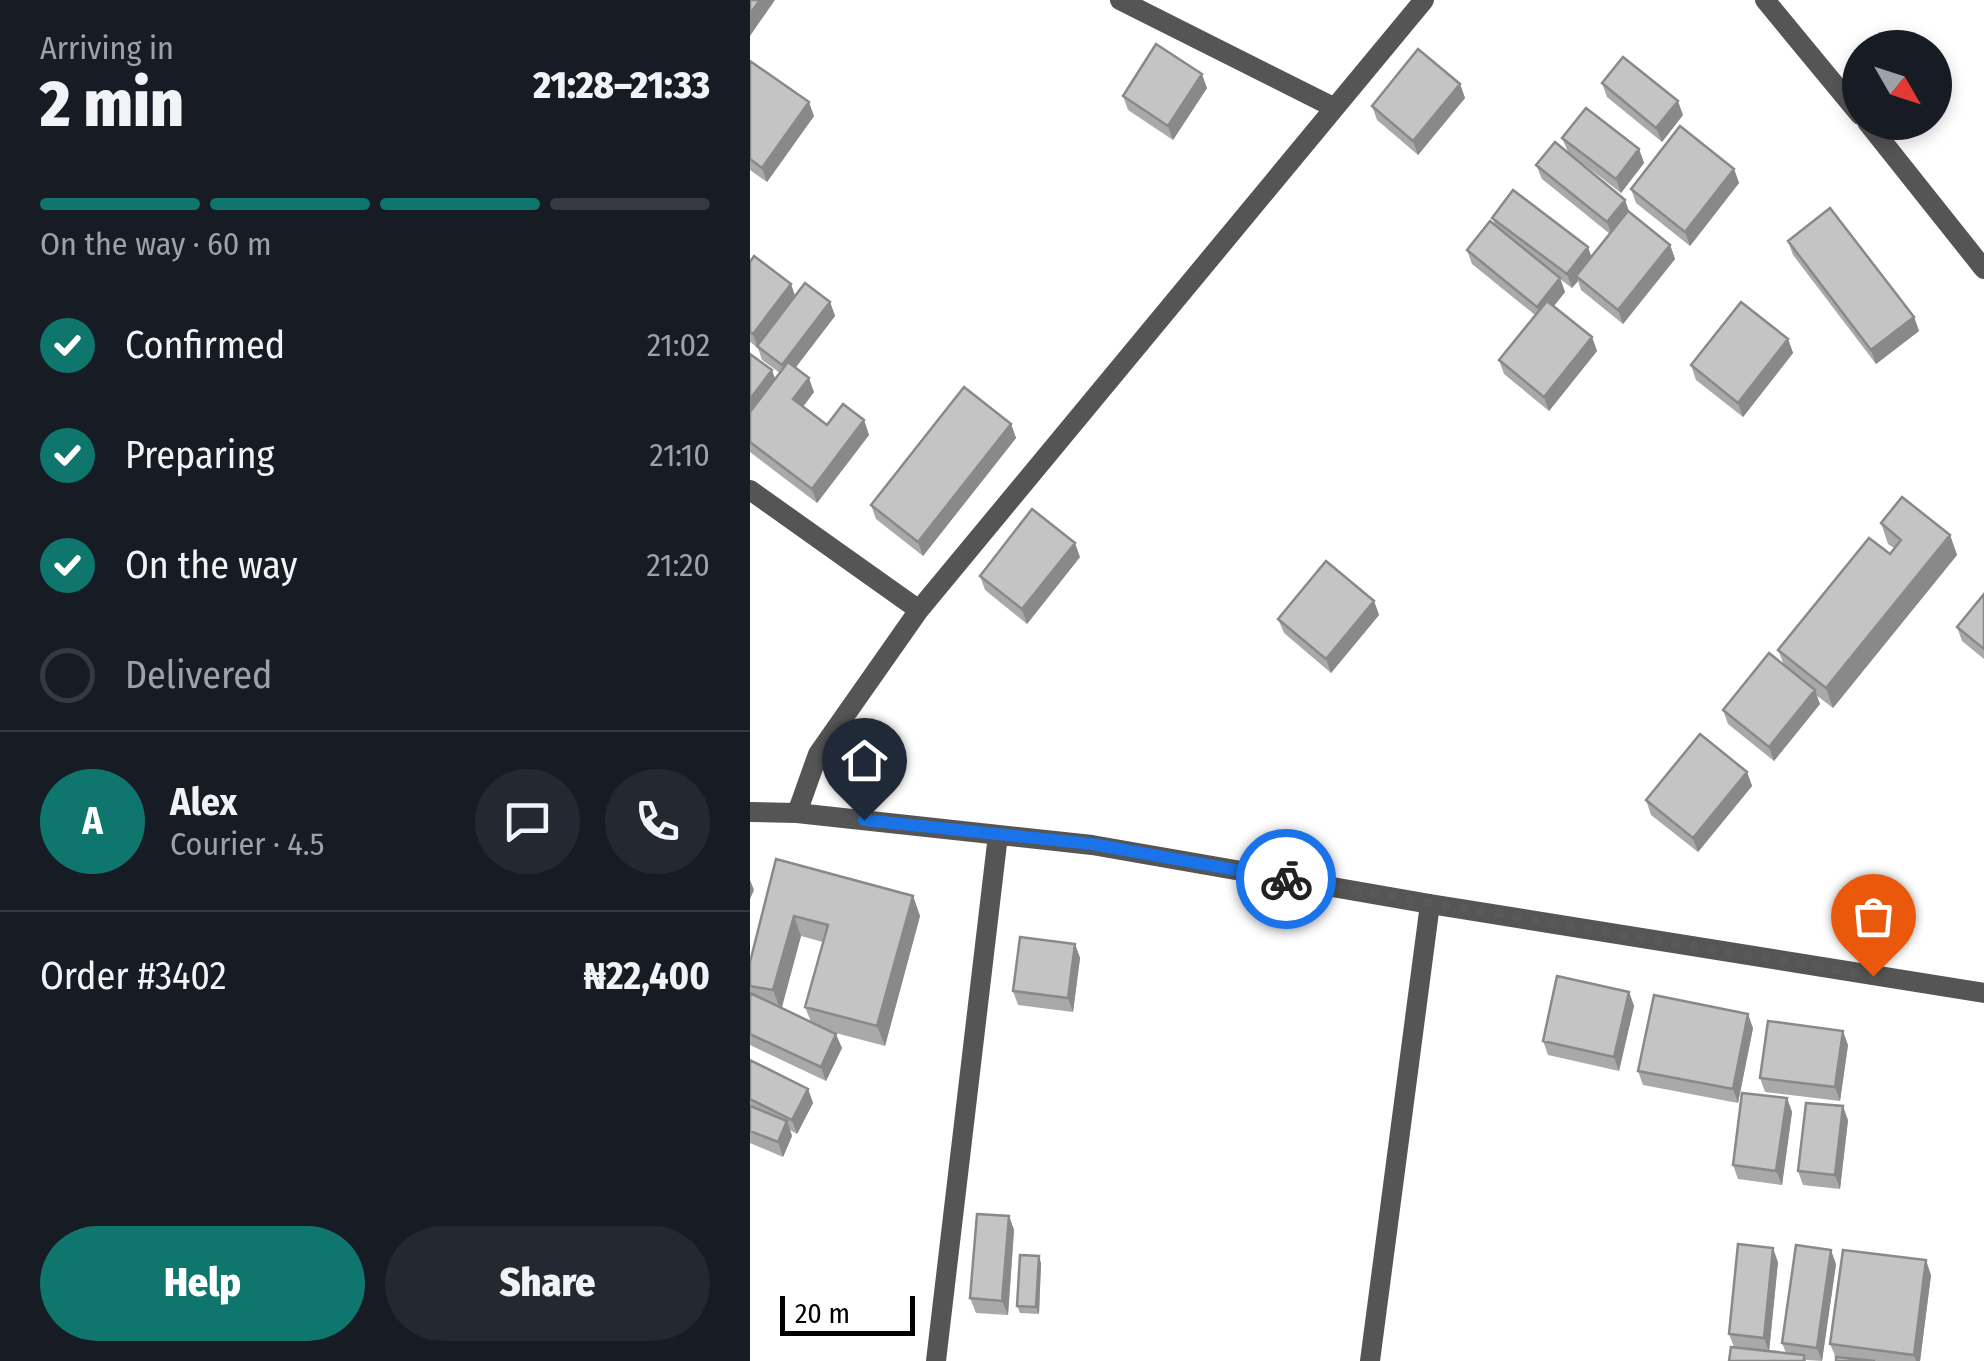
<!DOCTYPE html>
<html lang="en">
<head>
<meta charset="utf-8">
<style>
  body { margin:0; font-family:"Fira Sans Condensed",sans-serif; background:#242831; color:#f1f3f6; height:100vh; display:flex; flex-direction:column; font-size:38px; white-space:nowrap }
  * { box-sizing:border-box; margin:0 }
  p { font-size:32px; color:#9ea1a6 }
  .icon { flex:none; width:55px; height:55px; fill:none; stroke:currentColor; stroke-width:2; stroke-linecap:round; stroke-linejoin:round }
  .map { position:relative; flex:1; overflow:hidden }
  .details { display:flex; flex-direction:column; background:#171b24; width:750px }
  .details>* { flex:none }
  .needle { width:65px; rotate:129deg }
  .controls { position:absolute; left:1092px; top:30px; display:grid; gap:20px }
  .controls a { display:grid; place-items:center; width:110px; height:110px; border-radius:50%; background:#171b24; box-shadow:0 5px 15px #0003; font-size:50px }
  .scale { position:absolute; left:30px; bottom:25px; width:135px; box-sizing:border-box; padding-left:10px; border:5px solid #000; border-top:0; font-size:28px; line-height:35px; white-space:nowrap; color:#000; -webkit-text-stroke:8px #fff; paint-order:stroke }
  .pin { position:absolute; display:grid; place-items:center; width:85px; height:85px; color:#fff; margin:-102px -42px; border-radius:50% 50% 50% 0; rotate:-45deg; box-shadow:0 0 10px #0007 }
  .pin .icon { rotate:45deg }
  .courier { position:absolute; display:grid; place-items:center; width:100px; height:100px; margin:-50px; border:8px solid #1a73e8; border-radius:50%; background:#fff; color:#222; box-shadow:0 2px 12px #0007 }
  .summary em { font-style:normal; font-weight:800 }
  .summary div { display:flex; flex-direction:column-reverse }
  .summary { display:flex; align-items:center; justify-content:space-between; height:170px; padding:0 40px }
  h1 { font-size:65px; font-weight:800; line-height:75px }
  .bar { display:grid; grid-template-columns:repeat(4,1fr); gap:15px 10px; align-content:center; height:120px; padding:0 40px }
  .bar i { height:12px; border-radius:8px; background:#363941 }
  .bar .active { background:#0f766e }
  .bar p { grid-column:span 4 }
  .line { display:flex; align-items:center; gap:25px; padding:0 40px; border-top:2px solid #363941 }
  .line div { flex:1 }
  .round { display:grid; place-items:center; flex:none; width:105px; height:105px; border-radius:52px; background:#242831 }
  ol { padding:0 40px; list-style:none }
  li { display:flex; align-items:center; gap:30px; height:110px }
  li p { margin-inline-start:auto }
  li .icon { padding:10px; border-radius:50%; background:#0f766e; color:#fff; stroke-width:4 }
  li:last-child { color:#9ea1a6 }
  li i { width:55px; height:55px; border:5px solid #363941; border-radius:50% }
  .cta { display:flex; gap:20px; margin-top:auto; padding:20px 40px }
  .cta a { flex:1; height:115px; border-radius:60px; background:#0f766e; color:#fff; font-size:40px; font-weight:800; line-height:115px; text-align:center }
  .cta a+a { background:#242831; color:#f1f3f6 }
  main { display:flex; flex:1; min-height:0 }
  .map>svg:first-child { display:block }
</style>
</head>
<body>
<main>
<section class="details">
<div class="summary"><div><h1>2 min</h1><p>Arriving in</p></div><em>21:28–21:33</em></div>
<div class="bar"><i class="active"></i><i class="active"></i><i class="active"></i><i></i><p>On the way · 60 m</p></div>
<ol>
<li><svg class="icon" aria-label="check" viewBox="0 0 24 24"><path d="M5 12l5 5 9-10"/></svg>Confirmed<p>21:02</p></li>
<li><svg class="icon" aria-label="check" viewBox="0 0 24 24"><path d="M5 12l5 5 9-10"/></svg>Preparing<p>21:10</p></li>
<li><svg class="icon" aria-label="check" viewBox="0 0 24 24"><path d="M5 12l5 5 9-10"/></svg>On the way<p>21:20</p></li>
<li><i></i>Delivered</li>
</ol>
<div class="line" style="height:180px"><b class="round" style="background:#0f766e;color:#fff">A</b><div><b>Alex</b><p>Courier · 4.5</p></div><a class="round"><svg class="icon" aria-label="chat" viewBox="0 0 24 24"><path d="M4 5h16v11H9l-5 4z"/></svg></a><a class="round"><svg class="icon" aria-label="phone" viewBox="0 0 24 24"><path d="M5 4h4l2 5-3 2q2 4 5 5l2-3 5 2v4C11 20 4 13 5 4z"/></svg></a></div>
<div class="line" style="height:130px"><div>Order #3402</div><b>₦22,400</b></div>
<div class="cta"><a>Help</a><a>Share</a></div>
</section>
<div class="map">
<svg width="1234" height="1361" viewBox="0 0 1234 1361">
  <rect width="100%" height="100%" fill="#fff"/>
  <g fill="none" stroke-linecap="round" stroke-linejoin="round">
    <path stroke="#555" stroke-width="20" d="M370 0 583 107
      M1015 0 1110 115
      M1117 122 1234 269
      M0 490 169 610
      M0 812 47 813 342 845 680 904 1234 993
      M47 813 68 754 169 610 674 0
      M186 1361 248 835
      M620 1361 680 904"/>
  </g>
  <path fill="#a9a9a9" fill-rule="evenodd" d="M0 61 64 116 17 182 0 170Z
    M852 83 933 115 912 142 857 97Z
    M710 84 715 98 668 155 627 120 622 106Z
    M457 88 423 140 378 110 373 96Z
    M812 138 889 149 894 163 871 193 818 152Z
    M786 165 875 200 879 212 920 245 925 259 873 324 831 290 828 281 822 288 810 279 815 292 804 306 842 337 847 351 799 411 754 374 749 360 785 315 722 264 717 250 745 224 742 218 842 257 860 234 792 179Z
    M984 169 989 183 940 246 886 203 881 189Z
    M1038 241 1164 317 1169 331 1126 364 1043 255Z
    M0 262 41 284 45 296 80 302 85 316 45 368 64 392 53 407 77 425 114 420 119 435 67 503 0 452V354L25 379 30 373 12 360 8 348 0 342Z
    M1038 339 1043 353 993 417 946 380 941 365Z
    M261 424 266 438 173 556 126 519 121 505Z
    M1131 523 1200 535 1207 555 1083 708 1066 695 1070 704 1024 761 978 724 973 710 1034 665 1028 650 1140 554 1144 548 1138 544Z
    M330 557 277 624 235 590 230 576Z
    M1234 594V659L1212 641 1207 627Z
    M624 601 629 615 581 673 534 633 528 619Z
    M997 772 1002 786 948 852 901 815 896 800Z
    M26 859 163 896 170 916 135 1046 82 1032 92 1048 76 1081 0 1045V962ZM51 936 73 942 55 1007 61 1022 31 1008Z
    M325 944 330 958 323 1012 268 1005 263 991Z
    M879 992 884 1006 869 1071 798 1055 793 1041Z
    M1003 1028 988 1103 893 1085 888 1071Z
    M1098 1045 1090 1101 1015 1092 1010 1078Z
    M0 1060 58 1089 63 1103 47 1134 40 1130 42 1136 33 1157 0 1143Z
    M1037 1098 1042 1112 1032 1185 988 1179 983 1165Z
    M1098 1120 1090 1189 1053 1185 1048 1171Z
    M259 1216 264 1230 258 1315 226 1313 220 1298Z
    M1028 1262 1019 1351 1036 1353 1032 1343 1086 1264 1072 1361 1056 1360V1361H979L984 1347 979 1334Z
    M291 1263 289 1314 270 1313 267 1306Z
    M1181 1275 1170 1361H1086V1358L1080 1344Z"/>
  <path fill="#898989" d="M10 0H25L0 36V14Z
    M452 74 457 88 423 140 418 126Z
    M710 84 715 98 668 155 663 141Z
    M928 101 933 115 912 142 906 128Z
    M59 102 64 116 17 182 12 168Z
    M889 149 894 163 871 193 866 179Z
    M984 169 989 183 940 246 935 232Z
    M875 200 880 214 862 236 857 222Z
    M920 245 925 259 873 324 868 310Z
    M838 247 843 261 826 276 828 281 822 288 817 274Z
    M810 278 815 292 792 321 787 307Z
    M41 284 46 299 8 348 3 334Z
    M80 302 85 316 37 379 32 365Z
    M1164 317 1169 331 1126 364 1121 350Z
    M842 337 847 351 799 411 794 397Z
    M1038 339 1043 353 993 417 988 403Z
    M22 370 27 384 0 419V399Z
    M59 378 64 392 48 413 43 399Z
    M114 420 119 435 67 503 62 489Z
    M261 424 266 438 173 556 168 542Z
    M1200 535 1207 555 1083 708 1076 688Z
    M325 543 330 557 277 624 272 609Z
    M624 601 629 615 581 673 576 659Z
    M1065 690 1070 704 1024 761 1019 747Z
    M997 772 1002 786 948 852 943 838Z
    M0 880 4 890 0 899Z
    M163 896 170 916 135 1046 127 1026Z
    M44 916 51 936 31 1011 23 990Z
    M325 944 330 958 323 1012 318 998Z
    M879 992 884 1006 869 1071 864 1057Z
    M998 1014 1003 1028 988 1103 983 1089Z
    M1093 1031 1098 1045 1090 1101 1085 1087Z
    M86 1034 92 1048 76 1081 71 1067Z
    M58 1089 63 1103 47 1134 42 1120Z
    M1037 1098 1042 1112 1032 1185 1026 1171Z
    M1093 1106 1098 1120 1090 1189 1085 1175Z
    M37 1121 42 1136 33 1157 28 1142Z
    M259 1216 264 1230 258 1315 252 1301Z
    M1023 1248 1028 1262 1019 1352 1014 1338Z
    M1081 1250 1086 1264 1072 1361 1067 1348Z
    M289 1256 291 1263 289 1314 286 1307Z
    M1176 1260 1181 1275 1170 1361H1166L1164 1355Z"/>
  <path fill="#c4c4c4" stroke="#898989" stroke-width="2.5" d="M0 0H10L0 14Z
    M406 44 452 74 418 126 373 96Z
    M668 49 710 84 663 141 622 106Z
    M873 57 928 101 906 128 852 83Z
    M0 61 59 102 12 168 0 159Z
    M836 108 889 149 866 179 812 138Z
    M930 126 984 169 935 232 881 189Z
    M805 142 875 200 857 222 786 165Z
    M763 190 838 247 817 274 742 218Z
    M1080 208 1164 317 1121 350 1038 241Z
    M878 211 920 245 868 310 826 276Z
    M740 221 810 278 787 307 717 250Z
    M4 256 41 284 3 334 0 332V262Z
    M55 283 80 302 32 365 7 346Z
    M797 301 842 337 794 397 749 360Z
    M991 302 1038 339 988 403 941 365Z
    M0 354 22 370 0 399Z
    M38 362 59 378 43 399 77 425 93 404 114 420 62 489 0 442V412Z
    M214 387 261 424 168 542 121 505Z
    M1152 497 1200 535 1076 688 1028 650 1119 538 1140 554 1151 540 1131 523Z
    M282 509 325 543 272 609 230 576Z
    M576 561 624 601 576 659 528 619Z
    M1234 594V649L1207 627Z
    M1019 653 1065 690 1019 747 973 710Z
    M950 734 997 772 943 838 896 800Z
    M26 859 163 896 127 1026 55 1007 78 925 44 916 23 990 0 986V962Z
    M270 937 325 944 318 998 263 991Z
    M807 976 879 992 864 1057 793 1041Z
    M0 993 86 1034 71 1067 0 1034Z
    M904 995 998 1014 983 1089 888 1071Z
    M1018 1021 1093 1031 1085 1087 1010 1078Z
    M0 1060 58 1089 42 1120 0 1099Z
    M992 1093 1037 1098 1026 1171 983 1165Z
    M1056 1103 1093 1106 1085 1175 1048 1171Z
    M0 1106 37 1121 28 1142 0 1131Z
    M227 1214 259 1216 252 1301 220 1298Z
    M988 1244 1023 1248 1014 1338 979 1334Z
    M1046 1245 1081 1250 1067 1348 1032 1343Z
    M1093 1250 1176 1260 1164 1355 1080 1344Z
    M270 1255 289 1256 286 1307 267 1306Z
    M981 1347 1054 1355V1361H979Z
    M1086 1357 1125 1361H1086Z"/>
  <g fill="none" stroke-linecap="round" stroke-linejoin="round">
    <path stroke="#595959" stroke-width="10" stroke-dasharray="0 18" d="M536 879 1123 976"/>
    <path stroke="#1a73e8" stroke-width="12" d="M114 820 342 844 536 879"/>
  </g>
</svg>
<div class="controls">
<a><svg class="needle" viewBox="-14 -14 28 28"><path d="M0-13l5 13h-10z" fill="#e53935"/><path d="M0 13l5-13h-10z" fill="#9ea1a6"/></svg></a>
</div>
<div class="scale">20 m</div>
<div class="pin" style="left:1123px;top:976px;background:#ea580c"><svg class="icon" aria-label="bag" viewBox="0 0 24 24"><path d="M5 8h14l-1 12H6zM9 8a3 3 0 0 1 6 0"/></svg></div>
<div class="pin" style="left:114px;top:820px;background:#1f2937"><svg class="icon" aria-label="home" viewBox="0 0 24 24"><path d="M3 11l9-7 9 7M6 9v11h12V9"/></svg></div>
<div class="courier" style="left:536px;top:879px"><svg class="icon" aria-label="bike" viewBox="0 0 24 24"><circle cx="6" cy="16" r="4"/><circle cx="18" cy="16" r="4"/><path d="M6 16l4-8h5l3 8M10 8l3 8H6M13 5h3"/></svg></div>
</div>
</main>
</body>
</html>
